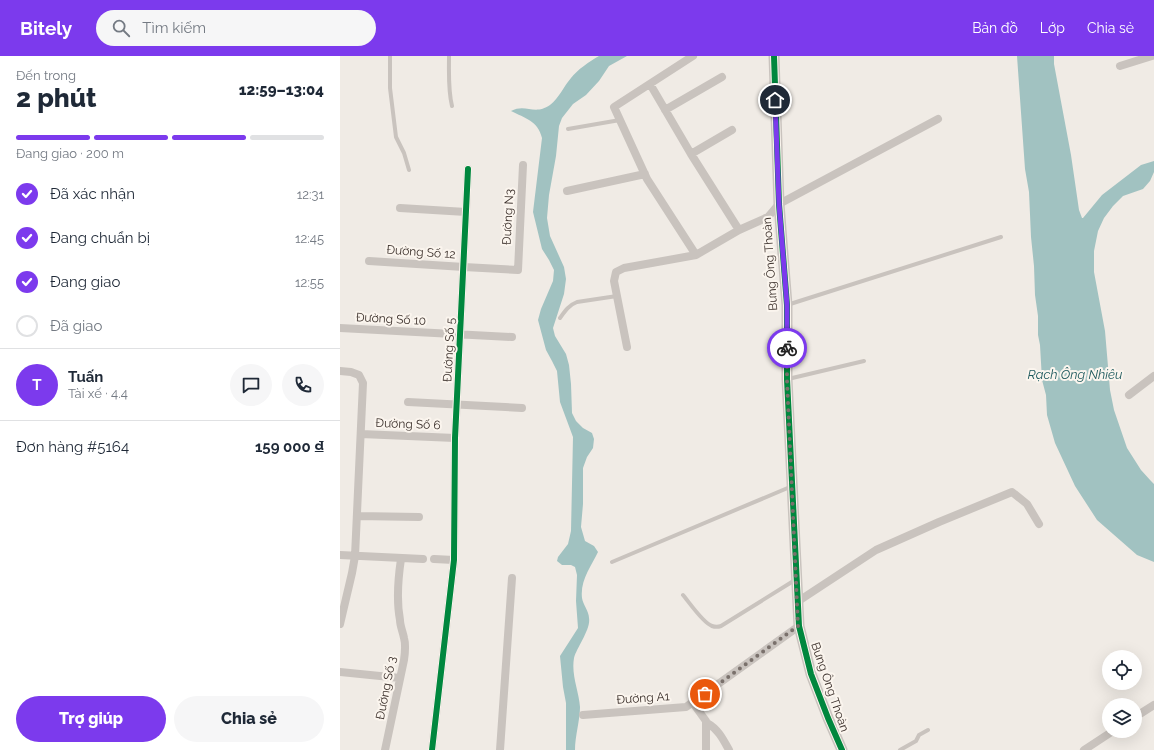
<!DOCTYPE html>
<html lang="vi">
<head>
<meta charset="utf-8">
<style>
  body { margin:0; font-family:Raleway,sans-serif; background:#f6f6f7; color:#1f2937; height:100vh; display:flex; flex-direction:column; font-size:15px; white-space:nowrap }
  * { box-sizing:border-box; margin:0 }
  p { font-size:13px; color:#747a83 }
  .icon { flex:none; width:22px; height:22px; fill:none; stroke:currentColor; stroke-width:2; stroke-linecap:round; stroke-linejoin:round }
  .map { position:relative; flex:1; overflow:hidden }
  .side { display:flex; flex-direction:column; background:#fff; width:340px }
  .side>* { flex:none }
  .tools { position:absolute; left:762px; top:594px; display:grid; gap:8px }
  .tools a { display:grid; place-items:center; width:40px; height:40px; border-radius:50%; background:#fff; box-shadow:0 4px 16px #0002; font-size:20px }
  .pin { position:absolute; display:grid; place-items:center; width:34px; height:34px; color:#fff; margin:-17px; border:2px solid #fff; border-radius:50%; box-shadow:0 1px 4px #0007 }
  .courier { position:absolute; display:grid; place-items:center; width:40px; height:40px; margin:-20px; border:3px solid #7c3aed; border-radius:50%; background:#fff; color:#222; box-shadow:0 1px 5px #0007 }
  .headline em { font-style:normal; font-weight:800 }
  .headline div { display:flex; flex-direction:column-reverse }
  .headline { display:flex; align-items:center; justify-content:space-between; height:68px; padding:0 16px }
  h1 { font-size:26px; font-weight:800; line-height:30px }
  .bar { display:grid; grid-template-columns:repeat(4,1fr); gap:6px 4px; align-content:center; height:48px; padding:0 16px }
  .bar i { height:5px; border-radius:3px; background:#e0e1e3 }
  .bar .selected { background:#7c3aed }
  .bar p { grid-column:span 4 }
  .line { display:flex; align-items:center; gap:10px; padding:0 16px; border-top:1px solid #e0e1e3 }
  .line div { flex:1 }
  .round { display:grid; place-items:center; flex:none; width:42px; height:42px; border-radius:21px; background:#f6f6f7 }
  ol { padding:0 16px; list-style:none }
  li { display:flex; align-items:center; gap:12px; height:44px }
  li p { margin-inline-start:auto }
  li .icon { padding:4px; border-radius:50%; background:#7c3aed; color:#fff; stroke-width:4 }
  li:last-child { color:#747a83 }
  li i { width:22px; height:22px; border:2px solid #e0e1e3; border-radius:50% }
  .action { display:flex; gap:8px; margin-top:auto; padding:8px 16px }
  .action a { flex:1; height:46px; border-radius:24px; background:#7c3aed; color:#fff; font-size:16px; font-weight:800; line-height:46px; text-align:center }
  .action a+a { background:#f6f6f7; color:#1f2937 }
  header { display:flex; align-items:center; gap:24px; box-sizing:border-box; height:56px; padding:0 20px; background:#7c3aed; color:#fff }
  header strong { font-size:19px }
  nav { display:flex; gap:22px; margin-inline-start:auto; font-size:14px }
  .search { width:280px; height:36px; background:#f6f6f7; display:flex; align-items:center; gap:10px; box-sizing:border-box; padding:0 14px; border-radius:22px; color:#747a83; font-size:15px }
  main { display:flex; flex:1; min-height:0 }
  .map>svg:first-child { display:block }
</style>
</head>
<body>
<header>
<strong>Bitely</strong>
<div class="search"><svg class="icon" aria-label="search" viewBox="0 0 24 24"><circle cx="10" cy="10" r="6"/><path d="M15 15l6 6"/></svg>Tìm kiếm</div>
<nav><a>Bản đồ</a><a>Lớp</a><a>Chia sẻ</a></nav>
</header>
<main>
<section class="side">
<div class="headline"><div><h1>2 phút</h1><p>Đến trong</p></div><em>12:59–13:04</em></div>
<div class="bar"><i class="selected"></i><i class="selected"></i><i class="selected"></i><i></i><p>Đang giao · 200 m</p></div>
<ol>
<li><svg class="icon" aria-label="check" viewBox="0 0 24 24"><path d="M5 12l5 5 9-10"/></svg>Đã xác nhận<p>12:31</p></li>
<li><svg class="icon" aria-label="check" viewBox="0 0 24 24"><path d="M5 12l5 5 9-10"/></svg>Đang chuẩn bị<p>12:45</p></li>
<li><svg class="icon" aria-label="check" viewBox="0 0 24 24"><path d="M5 12l5 5 9-10"/></svg>Đang giao<p>12:55</p></li>
<li><i></i>Đã giao</li>
</ol>
<div class="line" style="height:72px"><b class="round" style="background:#7c3aed;color:#fff">T</b><div><b>Tuấn</b><p>Tài xế · 4.4</p></div><a class="round"><svg class="icon" aria-label="chat" viewBox="0 0 24 24"><path d="M4 5h16v11H9l-5 4z"/></svg></a><a class="round"><svg class="icon" aria-label="phone" viewBox="0 0 24 24"><path d="M5 4h4l2 5-3 2q2 4 5 5l2-3 5 2v4C11 20 4 13 5 4z"/></svg></a></div>
<div class="line" style="height:52px"><div>Đơn hàng #5164</div><b>159 000 ₫</b></div>
<div class="action"><a>Trợ giúp</a><a>Chia sẻ</a></div>
</section>
<div class="map">
<svg width="814" height="694" viewBox="0 0 814 694">
  <rect width="100%" height="100%" fill="#f0ebe5"/>
  <path fill="#a1c2c1" d="M259 0H287L269 10 259 25 246 39 233 48 222 62 219 70 216 100 209 139 207 162 210 180 224 211 226 223 224 238 213 272 215 280 226 298 229 309 231 328 232 357 236 365 243 372 252 377 254 383 253 392 247 401 243 412V448L241 471 245 485 254 490 258 496C251 511 240 524 242 542 243 549 249 555 249 562 251 573 237 591 234 602 231 619 239 635 240 651 240 664 235 680 235 694H226V647L223 631 220 600 238 572 236 545 237 519 235 511 231 509H222L217 505 218 501 228 488 231 475 233 381 220 346 217 315 212 305 206 294 198 264 201 253 213 225 214 214 209 204 202 193 193 156 202 82C198 65 185 62 171 55 186 47 194 60 210 49 219 42 224 30 231 22 237 14 250 5 259 0Z
    M677 0H714V8L731 99 739 154 742 162H743L762 139 801 109 814 105V116L810 125 803 133 783 140 773 150 764 162 758 175 754 195V216L765 275 770 334 774 354 787 392 801 414 811 425 814 428V506L797 499 757 464 735 430 715 387 707 359 706 339 702 324 700 289 698 279V260L695 239 694 210 691 181 689 136 685 113Z"/>
  <g fill="none" stroke-linecap="round" stroke-linejoin="round">
    <path stroke="#c9c3be" stroke-width="4" d="M50 0V32L56 81 64 97 69 114
      M109 0C109 17 108 34 112 50
      M228 73 280 64
      M447 249 661 181
      M220 262C225 255 229 249 237 246L277 240
      M448 323 524 305
      M272 506 450 431
      M343 539C349 546 363 567 372 570 375 571 378 571 381 570L455 524
      M560 694 576 685 579 679 588 674"/>
    <path stroke="#c9c3be" stroke-width="8" d="M353 0 274 51 307 123 356 199
      M780 10 812 0
      M310 28 351 98 399 174
      M325 54 382 21
      M351 98 392 74
      M227 135 305 118
      M60 152 126 156
      M29 205 124 211 178 214 183 109
      M0 272 172 281
      M287 291 274 225 276 216 284 212 356 199 399 174 428 161 439 148 598 63
      M0 315 11 316 19 319 23 327 15 500 12 517 0 568
      M789 339 814 320
      M68 346 182 352
      M21 378 115 382
      M17 460 79 461
      M0 499 83 503
      M94 503 114 504
      M457 546 536 494 599 466 672 436 687 448 699 468
      M0 616 60 622
      M353 647 366 665V694
      M243 659 346 651 459 570
      M795 661 814 649
      M367 667C378 673 383 683 389 694
      M45 694 64 604C65 597 66 589 64 582 63 576 60 570 60 564 56 543 58 523 61 503
      M92 694 114 504 115 382 128 113
      M160 694 172 522
      M744 694 773 675"/>
    <path stroke="#c9c3be" stroke-width="11" d="M434 0 439 148 447 249V323L459 570 471 618 488 662 502 694"/>
    <g stroke="#fbf5ee" stroke-width="8">
      <path id="cycleway" d="M434 0 439 148 447 249V323L459 570 471 618 488 662 502 694
        M92 694 114 504 115 382 128 113"/>
    </g>
    <use href="#cycleway" stroke="#00873e" stroke-width="6"/>
  </g>
  <g fill="none" stroke-linecap="round" stroke-linejoin="round">
    <path stroke="#7a716c" stroke-width="4" stroke-dasharray="0 7.2" d="M365 638 458 570 447 324V292"/>
    <path stroke="#7c3aed" stroke-width="5" d="M435 44 439 148 447 249V292"/>
  </g>
  <g text-anchor="middle" stroke-width="4" stroke-linejoin="round" paint-order="stroke">
    <g font-size="12" fill="#3b302b" stroke="#fbf5ee">
      <text transform="translate(168 161) rotate(-87)" y="4">Đường N3</text>
      <text transform="translate(81 196) rotate(4)" y="4">Đường Số 12</text>
      <text transform="translate(430 208) rotate(-94)" y="4">Bưng Ông Thoàn</text>
      <text transform="translate(51 263) rotate(3)" y="4">Đường Số 10</text>
      <text transform="translate(109 294) rotate(-87)" y="4">Đường Số 5</text>
      <text transform="translate(68 368) rotate(2)" y="4">Đường Số 6</text>
      <text transform="translate(490 631) rotate(71)" y="4">Bưng Ông Thoàn</text>
      <text transform="translate(46 632) rotate(-79)" y="4">Đường Số 3</text>
      <text transform="translate(303 642) rotate(-4)" y="4">Đường A1</text>
    </g>
    <g font-size="13" font-style="italic" fill="#1f5a5e" stroke="#fbf5ee">
      <text x="735" y="323">Rạch Ông Nhiêu</text>
    </g>
  </g>
</svg>
<div class="tools">
<a><svg class="icon" aria-label="locate" viewBox="0 0 24 24"><circle cx="12" cy="12" r="6"/><path d="M12 2v4M12 18v4M2 12h4M18 12h4"/></svg></a>
<a><svg class="icon" aria-label="layers" viewBox="0 0 24 24"><path d="M12 4l9 5-9 5-9-5zM3 14l9 5 9-5"/></svg></a>
</div>
<div class="pin" style="left:365px;top:638px;background:#ea580c"><svg class="icon" aria-label="bag" viewBox="0 0 24 24"><path d="M5 8h14l-1 12H6zM9 8a3 3 0 0 1 6 0"/></svg></div>
<div class="pin" style="left:435px;top:44px;background:#1f2937"><svg class="icon" aria-label="home" viewBox="0 0 24 24"><path d="M3 11l9-7 9 7M6 9v11h12V9"/></svg></div>
<div class="courier" style="left:447px;top:292px"><svg class="icon" aria-label="bike" viewBox="0 0 24 24"><circle cx="6" cy="16" r="4"/><circle cx="18" cy="16" r="4"/><path d="M6 16l4-8h5l3 8M10 8l3 8H6M13 5h3"/></svg></div>
</div>
</main>
</body>
</html>
